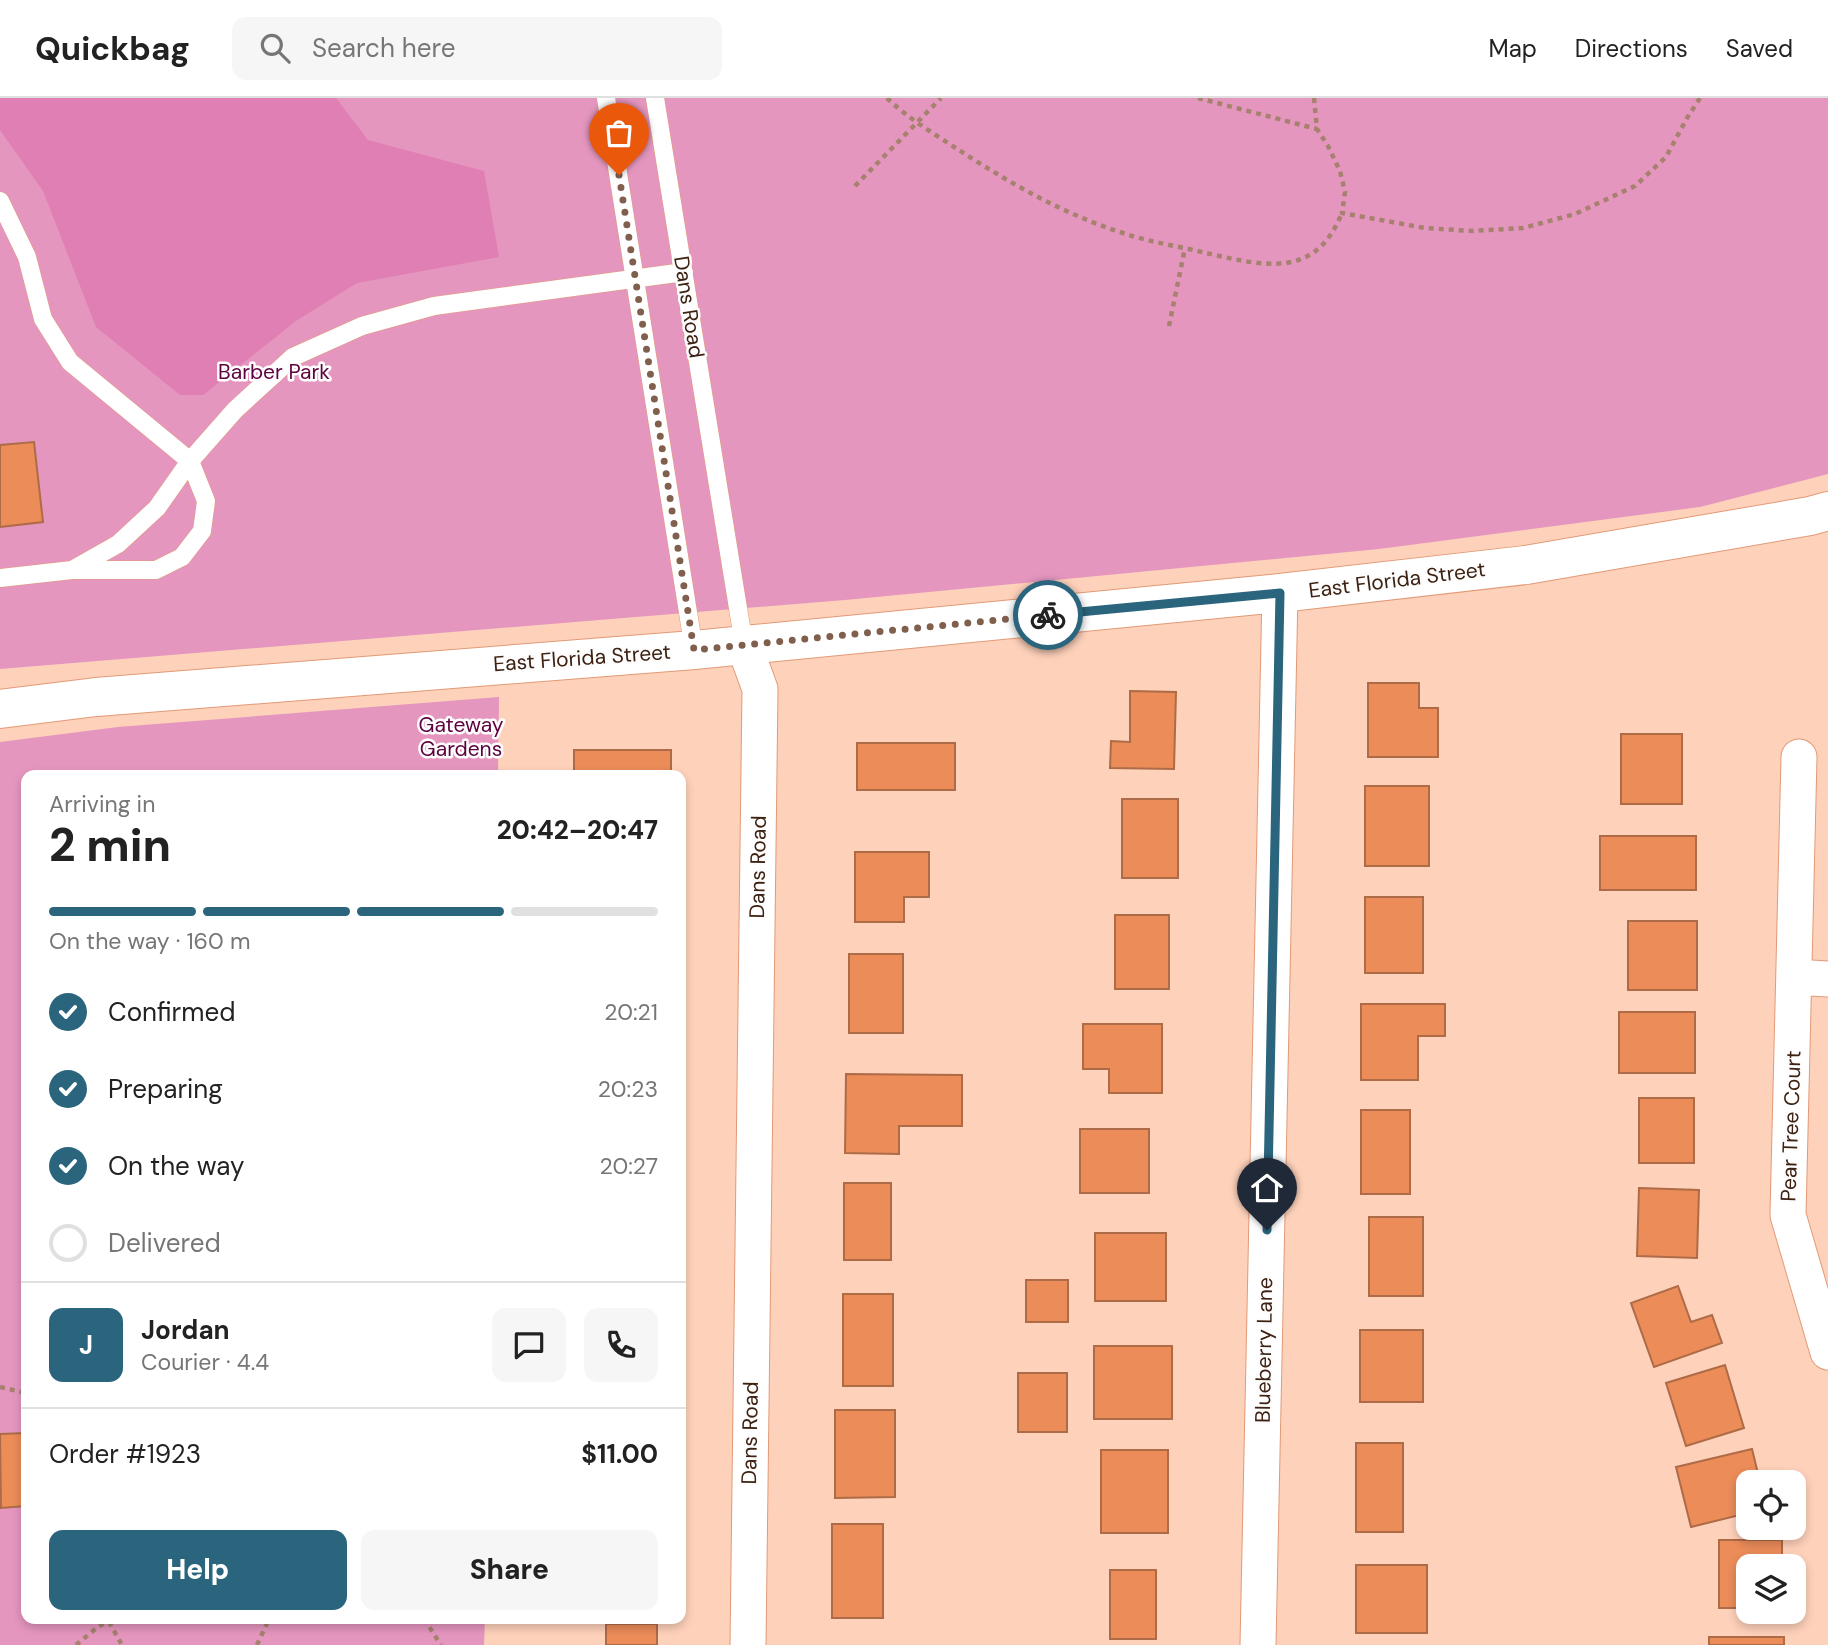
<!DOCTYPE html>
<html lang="en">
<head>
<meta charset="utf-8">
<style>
  body { margin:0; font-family:"DM Sans",sans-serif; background:#f6f6f6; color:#222; height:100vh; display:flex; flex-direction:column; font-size:26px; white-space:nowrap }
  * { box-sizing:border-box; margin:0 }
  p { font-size:23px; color:#767676 }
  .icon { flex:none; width:38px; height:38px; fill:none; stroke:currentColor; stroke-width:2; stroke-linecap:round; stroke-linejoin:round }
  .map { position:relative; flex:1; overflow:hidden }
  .panel { position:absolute; left:21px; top:672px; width:665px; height:854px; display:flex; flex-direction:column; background:#fff; border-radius:14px; box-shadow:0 4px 10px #0003 }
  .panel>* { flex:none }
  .controls { position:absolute; left:1736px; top:1372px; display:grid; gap:14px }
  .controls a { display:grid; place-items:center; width:70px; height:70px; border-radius:14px; background:#fff; box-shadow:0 4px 10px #0003; font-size:35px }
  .pin { position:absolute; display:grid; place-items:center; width:60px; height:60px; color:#fff; margin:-72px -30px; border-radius:50% 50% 50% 0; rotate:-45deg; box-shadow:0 0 7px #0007 }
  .pin .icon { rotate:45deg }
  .courier { position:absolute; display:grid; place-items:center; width:70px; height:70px; margin:-35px; border:5px solid #2a657d; border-radius:50%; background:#fff; color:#222; box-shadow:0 2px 9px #0007 }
  .head em { font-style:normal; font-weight:800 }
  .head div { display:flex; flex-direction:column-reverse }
  .head { display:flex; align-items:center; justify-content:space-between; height:119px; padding:0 28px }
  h1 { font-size:46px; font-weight:800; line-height:52px }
  .bar { display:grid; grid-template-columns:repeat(4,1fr); gap:10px 7px; align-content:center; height:84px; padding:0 28px }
  .bar i { height:9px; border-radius:5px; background:#e0e0e0 }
  .bar .selected { background:#2a657d }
  .bar p { grid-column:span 4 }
  .line { display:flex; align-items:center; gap:18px; padding:0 28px; border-top:2px solid #e0e0e0 }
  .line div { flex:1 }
  .round { display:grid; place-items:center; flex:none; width:74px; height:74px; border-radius:14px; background:#f6f6f6 }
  ol { padding:0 28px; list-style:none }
  li { display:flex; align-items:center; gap:21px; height:77px }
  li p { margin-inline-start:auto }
  li .icon { padding:7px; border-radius:50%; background:#2a657d; color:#fff; stroke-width:4 }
  li:last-child { color:#767676 }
  li i { width:38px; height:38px; border:4px solid #e0e0e0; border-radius:50% }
  .cta { display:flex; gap:14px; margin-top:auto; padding:14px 28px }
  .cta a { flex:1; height:80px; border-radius:14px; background:#2a657d; color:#fff; font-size:28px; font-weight:800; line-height:80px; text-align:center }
  .cta a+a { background:#f6f6f6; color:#222 }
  header { display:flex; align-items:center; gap:42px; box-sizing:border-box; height:98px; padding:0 35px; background:#fff; border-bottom:2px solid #e0e0e0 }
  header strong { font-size:33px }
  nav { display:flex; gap:38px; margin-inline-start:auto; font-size:24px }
  .search { width:490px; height:63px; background:#f6f6f6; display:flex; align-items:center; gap:18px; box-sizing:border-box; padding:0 24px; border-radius:14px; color:#767676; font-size:26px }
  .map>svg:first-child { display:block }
</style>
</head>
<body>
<header>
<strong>Quickbag</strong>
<div class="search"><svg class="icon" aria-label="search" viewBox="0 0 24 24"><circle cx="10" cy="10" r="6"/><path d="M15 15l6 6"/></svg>Search here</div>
<nav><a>Map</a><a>Directions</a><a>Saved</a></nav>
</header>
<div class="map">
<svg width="1828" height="1547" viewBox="0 0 1828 1547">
  <rect width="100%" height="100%" fill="#fed1ba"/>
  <path fill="#e596bf" d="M0 0H1828V376L1700 409 1379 451 845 502 0 571Z
    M499 599 498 677H26V1521H485L484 1547H0V644L118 629Z"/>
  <path fill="#e07fb3" d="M0 0H336L368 42 484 73 499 159 357 185 296 223 203 297H180L96 229 43 93 0 32Z"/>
  <path fill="#eb8c59" stroke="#ae6b47" stroke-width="2" d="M34 344 43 424 0 429V347Z
    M1368 585H1419V610H1438V659H1368Z
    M1130 593 1176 594 1174 671 1110 670 1111 643 1130 644Z
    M1621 636H1682V706H1621Z
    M857 645H955V692H857Z
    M574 652H671V677H574Z
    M1365 688H1429V768H1365Z
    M1122 701H1178V780H1122Z
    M1600 738H1696V792H1600Z
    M855 754H929V799H904V824H855Z
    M1365 799H1423V875H1365Z
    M1115 817H1169V891H1115Z
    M1628 823H1697V892H1628Z
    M849 856H903V935H849Z
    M1361 906H1445V938H1418V982H1361Z
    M1619 914H1695V975H1619Z
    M1083 926H1162V995H1109V971H1083Z
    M846 976 962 977V1028H899V1056L845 1055Z
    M1639 1000H1694V1065H1639Z
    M1361 1012H1410V1096H1361Z
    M1080 1031H1149V1095H1080Z
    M844 1085H891V1162H844Z
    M1639 1090 1699 1092 1697 1160 1637 1158Z
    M1369 1119H1423V1198H1369Z
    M1095 1135H1166V1203H1095Z
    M1026 1182H1068V1224H1026Z
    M1678 1188 1691 1224 1712 1217 1722 1245 1654 1269 1631 1205Z
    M843 1196H893V1288H843Z
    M1360 1232H1423V1304H1360Z
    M1094 1248H1172V1321H1094Z
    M1725 1267 1744 1330 1686 1348 1666 1285Z
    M1018 1275H1067V1334H1018Z
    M835 1312H895V1399L835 1400Z
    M26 1335V1408L1 1410 0 1336Z
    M1356 1345H1403V1434H1356Z
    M1752 1351 1760 1384H1748V1415L1691 1429 1676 1369Z
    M1101 1352H1168V1435H1101Z
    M832 1426H883V1520H832Z
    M1719 1442H1782V1468H1748V1510H1719Z
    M1356 1467H1427V1535H1356Z
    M1110 1472H1156V1541H1110Z
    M606 1526H657V1547H606Z
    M1709 1539H1784V1547H1709Z"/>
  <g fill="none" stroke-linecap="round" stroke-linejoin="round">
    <g stroke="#e29a76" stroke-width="19">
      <path id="service" d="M606 0 694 552
        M655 0 744 547
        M0 103 27 159 43 221 70 264 190 363 206 403 202 433 182 459 156 472H72L0 480
        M72 472 118 446 157 410 190 363 235 312 293 259 362 228 434 208 684 174"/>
    </g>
    <g stroke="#e29a76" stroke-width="37">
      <path id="minor" d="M744 547 760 591 748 1547
        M1799 659 1788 1117 1828 1254
        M1795 879 1828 881
        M1258 1547 1280 495"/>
    </g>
    <g stroke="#e29a76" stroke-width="40">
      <path id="secondary" d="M0 611 96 599 694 552 1280 495 1526 467 1810 418 1828 413"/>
    </g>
    <path stroke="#a6816e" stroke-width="4.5" stroke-dasharray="5 5" stroke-linecap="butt" d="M887 0C910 22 939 39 965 56 1015 88 1066 117 1123 135 1149 144 1178 148 1206 155 1233 161 1274 172 1301 161 1322 153 1333 136 1342 115
      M1198 0 1317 31
      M1314 0 1317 31 1328 48 1340 73 1345 94 1342 115 1425 130 1472 133 1523 130 1575 116 1635 88 1666 59 1687 20 1700 0
      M855 88 941 0
      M1169 228 1185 150
      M0 1289 26 1295
      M424 1521 441 1547
      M109 1524 122 1547
      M76 1547 99 1528 116 1521
      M257 1547 269 1521"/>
    <use href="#service" stroke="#fff" stroke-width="18"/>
    <use href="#minor" stroke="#fff" stroke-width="35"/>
    <use href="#secondary" stroke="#fff" stroke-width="38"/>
  </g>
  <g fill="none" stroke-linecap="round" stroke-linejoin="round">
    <path stroke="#815f4d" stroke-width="7" stroke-dasharray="0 12.6" d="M619 77 694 552 1048 517"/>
    <path stroke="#2a657d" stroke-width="9" d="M1048 517 1280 495 1267 1132"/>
  </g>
  <g text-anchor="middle" stroke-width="5" stroke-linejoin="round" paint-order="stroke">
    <g font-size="21" fill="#3d2112" stroke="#fdfdfd">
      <text transform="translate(689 209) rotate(81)" y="7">Dans Road</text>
      <text transform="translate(1397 482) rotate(-7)" y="7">East Florida Street</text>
      <text transform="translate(582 560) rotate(-4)" y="7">East Florida Street</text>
      <text transform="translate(758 769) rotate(-89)" y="7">Dans Road</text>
      <text transform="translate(1791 1028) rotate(-88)" y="7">Pear Tree Court</text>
      <text transform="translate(1264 1252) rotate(-89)" y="7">Blueberry Lane</text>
      <text transform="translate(750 1335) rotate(-89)" y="7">Dans Road</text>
    </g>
    <g font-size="21" fill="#5d023e" stroke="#fdfdfd">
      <text x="274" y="281">Barber Park</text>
      <text x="461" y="634">Gateway<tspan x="461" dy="24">Gardens</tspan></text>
    </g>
  </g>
</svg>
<div class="controls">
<a><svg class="icon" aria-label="locate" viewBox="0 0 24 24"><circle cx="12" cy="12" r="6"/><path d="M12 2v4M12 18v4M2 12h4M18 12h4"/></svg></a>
<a><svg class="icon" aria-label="layers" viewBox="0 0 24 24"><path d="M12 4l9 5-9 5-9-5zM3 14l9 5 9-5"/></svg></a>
</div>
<div class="pin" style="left:619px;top:77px;background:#ea580c"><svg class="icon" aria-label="bag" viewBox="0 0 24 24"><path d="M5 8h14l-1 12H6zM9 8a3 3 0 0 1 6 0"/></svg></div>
<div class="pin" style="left:1267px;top:1132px;background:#1f2937"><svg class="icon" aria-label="home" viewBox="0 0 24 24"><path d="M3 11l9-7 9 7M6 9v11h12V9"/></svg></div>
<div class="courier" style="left:1048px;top:517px"><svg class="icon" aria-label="bike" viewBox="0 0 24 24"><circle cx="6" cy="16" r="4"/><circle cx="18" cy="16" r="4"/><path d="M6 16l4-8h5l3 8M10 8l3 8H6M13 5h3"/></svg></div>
<section class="panel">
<div class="head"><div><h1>2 min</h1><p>Arriving in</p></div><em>20:42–20:47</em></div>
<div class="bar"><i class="selected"></i><i class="selected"></i><i class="selected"></i><i></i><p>On the way · 160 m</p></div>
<ol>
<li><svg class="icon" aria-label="check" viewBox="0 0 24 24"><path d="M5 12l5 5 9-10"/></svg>Confirmed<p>20:21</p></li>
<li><svg class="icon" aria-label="check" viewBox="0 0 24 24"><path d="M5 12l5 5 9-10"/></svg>Preparing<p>20:23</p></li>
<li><svg class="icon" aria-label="check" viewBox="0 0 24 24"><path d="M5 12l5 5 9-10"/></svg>On the way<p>20:27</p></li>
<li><i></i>Delivered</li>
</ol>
<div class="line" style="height:126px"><b class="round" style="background:#2a657d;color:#fff">J</b><div><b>Jordan</b><p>Courier · 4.4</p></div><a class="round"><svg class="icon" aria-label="chat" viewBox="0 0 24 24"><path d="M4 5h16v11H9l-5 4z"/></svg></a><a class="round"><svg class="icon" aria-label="phone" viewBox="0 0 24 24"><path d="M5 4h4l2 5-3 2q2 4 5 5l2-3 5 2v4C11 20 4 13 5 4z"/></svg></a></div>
<div class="line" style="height:91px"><div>Order #1923</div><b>$11.00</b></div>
<div class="cta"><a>Help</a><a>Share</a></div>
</section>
</div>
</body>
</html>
